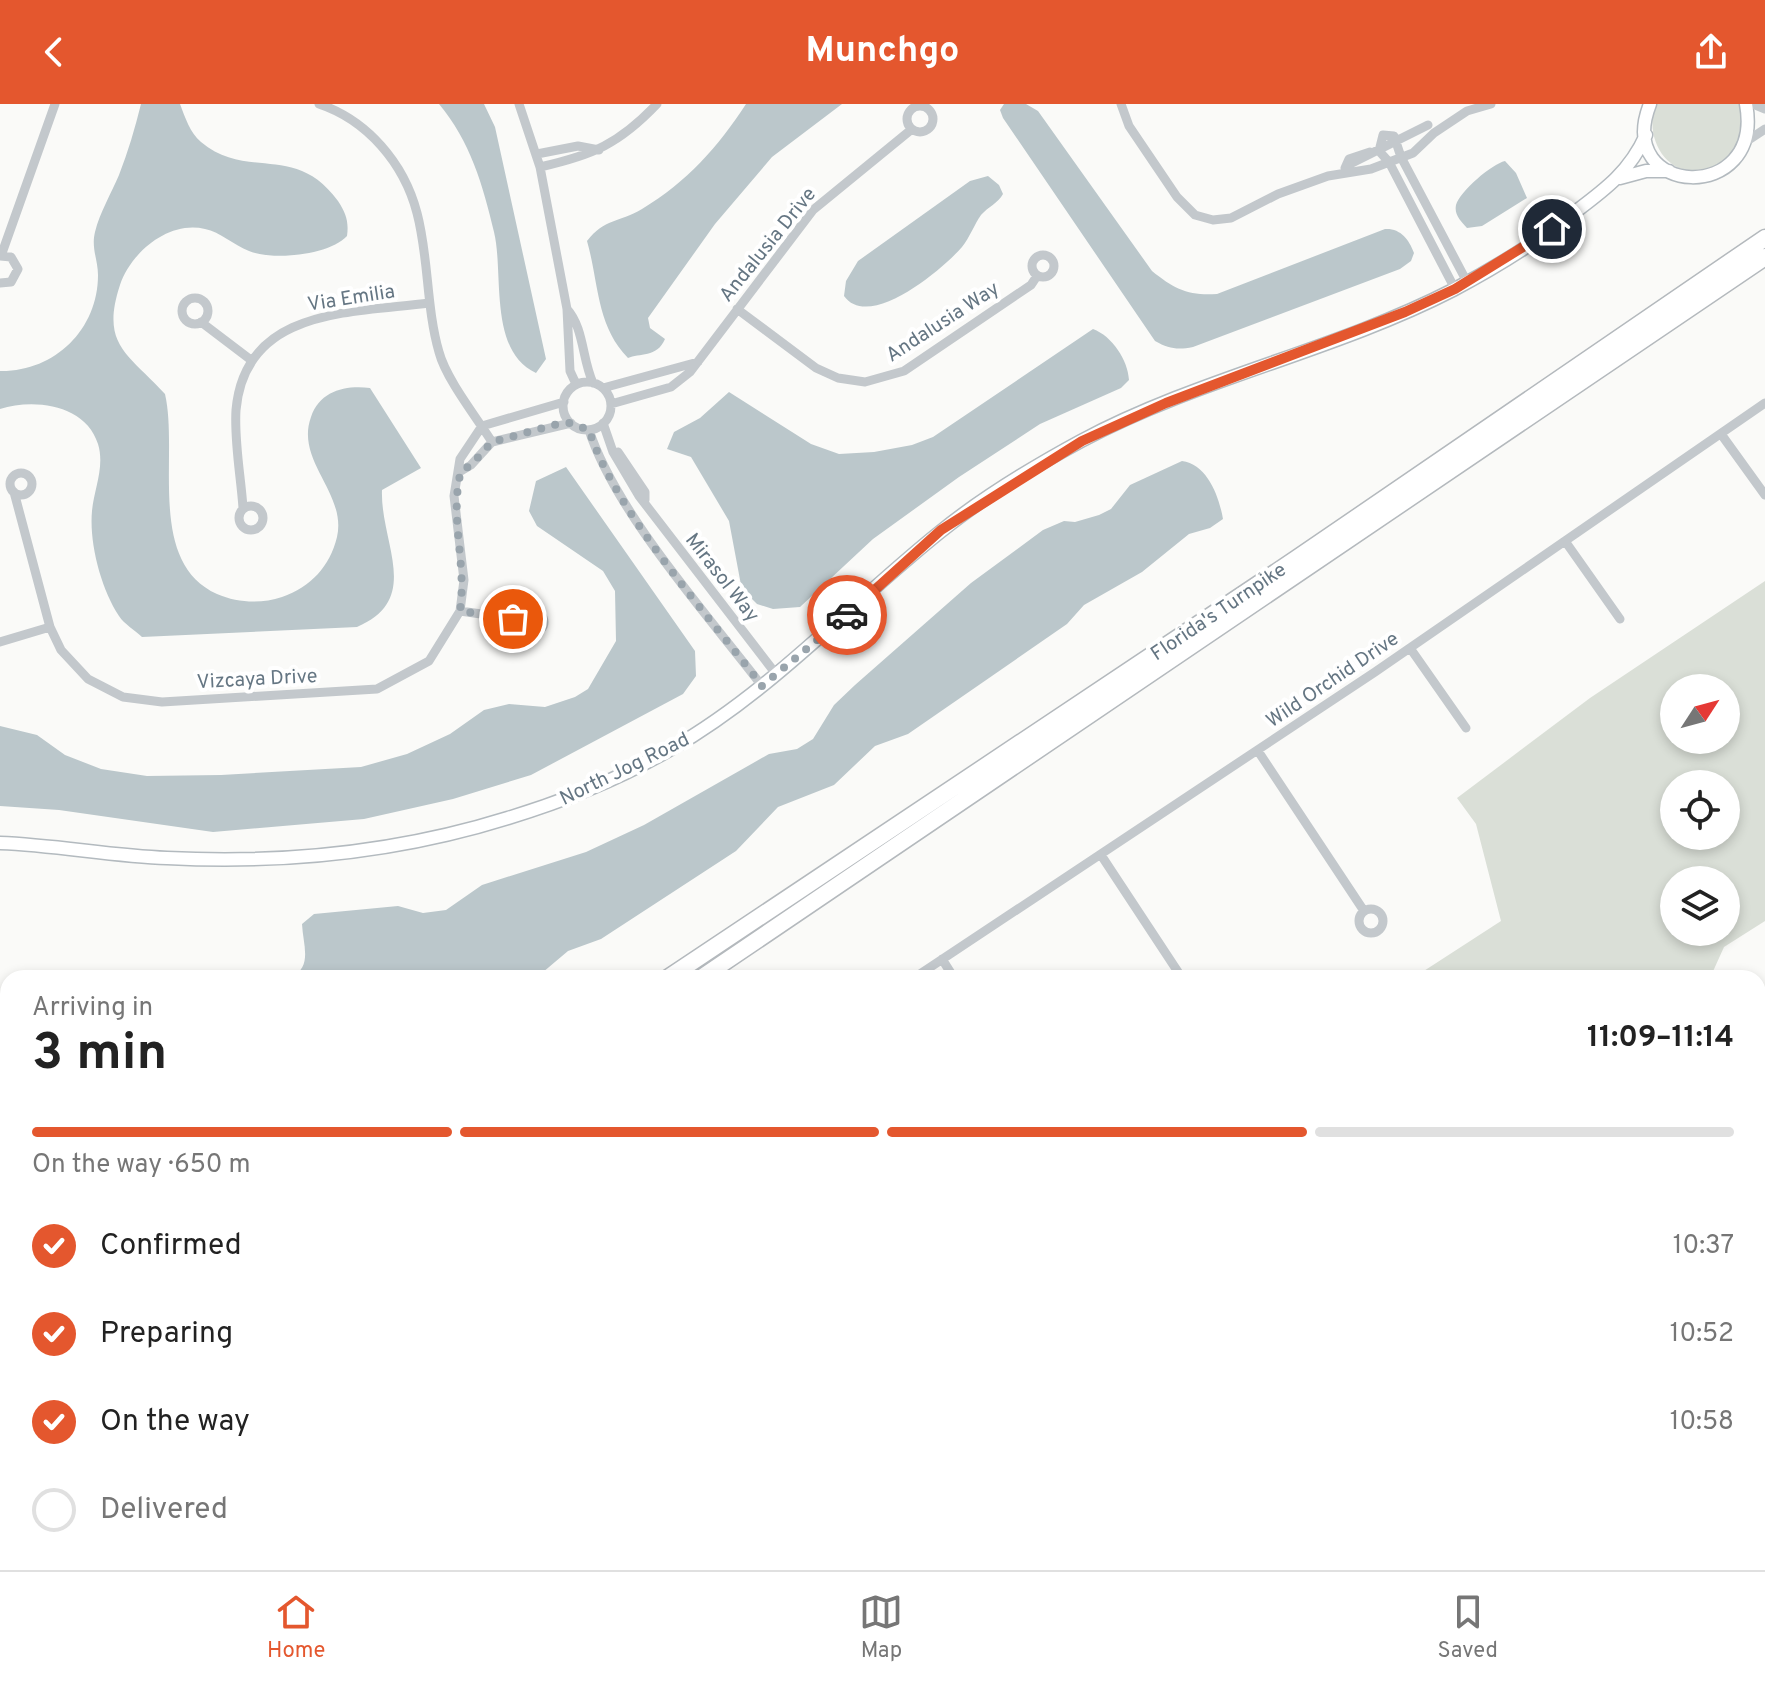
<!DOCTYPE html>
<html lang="en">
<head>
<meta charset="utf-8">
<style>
  body { margin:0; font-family:Overpass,sans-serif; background:#f6f6f6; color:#222; height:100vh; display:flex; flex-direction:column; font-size:30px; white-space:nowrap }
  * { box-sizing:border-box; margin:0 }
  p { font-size:26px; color:#767676 }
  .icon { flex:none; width:44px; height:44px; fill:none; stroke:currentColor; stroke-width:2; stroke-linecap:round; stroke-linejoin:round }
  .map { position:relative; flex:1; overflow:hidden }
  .sheet { position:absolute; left:0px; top:866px; width:1766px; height:600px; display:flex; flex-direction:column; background:#fff; border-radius:24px 24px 0 0; box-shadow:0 4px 12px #0003 }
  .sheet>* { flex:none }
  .needle { width:52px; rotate:54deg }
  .controls { position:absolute; left:1660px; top:570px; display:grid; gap:16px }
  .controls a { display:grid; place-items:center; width:80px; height:80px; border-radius:50%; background:#fff; box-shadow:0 4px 12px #0003; font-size:40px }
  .pin { position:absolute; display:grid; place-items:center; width:68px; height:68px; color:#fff; margin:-34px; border:4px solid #fff; border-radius:50%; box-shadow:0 2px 8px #0007 }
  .courier { position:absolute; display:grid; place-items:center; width:80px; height:80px; margin:-40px; border:6px solid #e4572e; border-radius:50%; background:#fff; color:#222; box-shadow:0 2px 10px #0007 }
  .overview em { font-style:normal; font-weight:700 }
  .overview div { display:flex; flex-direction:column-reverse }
  .overview { display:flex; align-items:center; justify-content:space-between; height:136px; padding:0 32px }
  h1 { font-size:52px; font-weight:700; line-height:60px }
  .bar { display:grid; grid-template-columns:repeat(4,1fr); gap:12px 8px; align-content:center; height:96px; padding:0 32px }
  .bar i { height:10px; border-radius:6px; background:#e0e0e0 }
  .bar .active { background:#e4572e }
  .bar p { grid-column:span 4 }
  ol { padding:0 32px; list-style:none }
  li { display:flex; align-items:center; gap:24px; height:88px }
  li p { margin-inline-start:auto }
  li .icon { padding:8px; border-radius:50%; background:#e4572e; color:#fff; stroke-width:4 }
  li:last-child { color:#767676 }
  li i { width:44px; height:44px; border:4px solid #e0e0e0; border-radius:50% }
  header { display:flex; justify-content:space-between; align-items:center; height:104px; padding:0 32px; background:#e4572e; color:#fff; font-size:36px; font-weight:700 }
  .tabs { display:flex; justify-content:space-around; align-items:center; height:112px; border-top:2px solid #e0e0e0; background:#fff; font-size:22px; color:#767676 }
  .tabs a { display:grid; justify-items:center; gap:4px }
  .tabs .active { color:#e4572e }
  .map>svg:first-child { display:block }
</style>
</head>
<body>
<header><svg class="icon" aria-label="back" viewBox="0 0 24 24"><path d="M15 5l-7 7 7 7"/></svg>Munchgo<svg class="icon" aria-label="share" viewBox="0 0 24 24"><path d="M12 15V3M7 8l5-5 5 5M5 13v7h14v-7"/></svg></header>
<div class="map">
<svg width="1765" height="1466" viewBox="0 0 1765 1466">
  <rect width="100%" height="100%" fill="#fafaf8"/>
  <path fill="#dadfd7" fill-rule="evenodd" d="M1656 0H1741L1746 23 1730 57C1721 60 1710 67 1700 68 1663 70 1644 31 1656 0Z
    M1765 477V817L1724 843 1710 874H1413L1501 817 1476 720 1457 694 1590 594ZM1674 584H1726V636H1674ZM1674 680H1726V732H1674ZM1674 776H1726V828H1674Z
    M1758 1267 1765 1276V1466H1396L1385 1458H1758Z
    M513 1458H983L986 1466H508Z"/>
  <path fill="#bbc7cb" d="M141 0H180C185 13 190 29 201 38 248 77 295 38 338 97 346 109 349 118 347 132 330 151 272 157 249 147 234 141 220 128 205 125 168 116 130 150 120 181 100 242 129 250 165 290 179 351 146 458 217 490 238 499 261 500 282 493 311 483 330 462 337 433 347 389 295 357 311 313 320 287 345 281 370 284L421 364 382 386C380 439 423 495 357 523L142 533C135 526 124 520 119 512 101 485 89 439 92 407 94 385 105 363 98 340 86 300 33 294 0 305V267C54 268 98 226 98 171 98 156 91 144 95 128 100 108 111 90 119 71 128 48 135 24 141 0Z
    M439 0H484L495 23 546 255 536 269C488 247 504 169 494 128 483 81 470 37 439 0Z
    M746 0H842L772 53 715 120 648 214 650 224 665 235C657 254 639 249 628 254 596 221 599 179 587 137 605 114 618 119 642 105 687 78 718 43 746 0Z
    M1004 0H1026L1038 7 1152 167C1174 185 1189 192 1217 190L1385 125C1400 124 1409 135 1414 149L1411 157 1400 165 1193 243C1178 246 1169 245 1155 237L1003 14 1000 6Z
    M1505 57 1516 69 1527 94 1482 122 1467 124C1461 117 1454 111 1456 101 1460 87 1492 60 1505 57Z
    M988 72 999 81 1003 90C998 99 988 103 981 111 974 121 970 133 962 143 942 166 869 227 844 192L846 177 858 157 970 77Z
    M1093 225C1112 232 1128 256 1129 276L1121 284 1040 320 959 373 873 435 800 503 773 505 757 500 749 492 741 481 729 417 691 353 667 345 674 328 700 314 729 288 811 340 839 350 874 348 912 341 933 333Z
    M1182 357C1207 360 1219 392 1223 415L1210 424 1189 430 1142 468 1084 501 1067 520 908 630 875 642 834 681 778 703 736 747 601 835 568 847 536 874H183L291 873C313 863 303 841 302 820L314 810 398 802 423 809 446 806 482 781 586 748 644 721 769 650 797 645 813 635 834 601 855 581 971 479 1043 426 1064 417 1075 418 1099 411 1111 405 1130 381Z
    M566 363 695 547 696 572 683 590 531 671 453 695 364 715 213 728 59 706 0 702V622L37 631 65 651 101 665 147 672 221 671 361 663 407 650 450 630 484 606 509 600 545 603 575 593 588 585 616 537 615 487 603 467 537 422 529 407 536 377Z
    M0 948H8V1041L0 1039Z
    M839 1458H957L963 1466H909L901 1461H849Z"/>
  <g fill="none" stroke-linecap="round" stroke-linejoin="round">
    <g stroke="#b3babf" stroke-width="15">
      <path id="secondary" d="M1650 0C1613 94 1765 101 1746 0
        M1620 74 1646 67H1669
        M0 739C56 741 111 752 167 754 284 760 396 749 508 714 564 697 621 674 671 645 772 587 850 500 940 428 982 394 1033 363 1081 337 1199 274 1334 247 1453 186 1493 165 1535 139 1571 111 1603 87 1629 69 1646 31"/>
    </g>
    <g stroke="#b4b9bd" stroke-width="19">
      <path id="highway" d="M668 874 1296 455 1765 134
        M701 874 1765 153
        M0 1115 8 1116
        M0 1146 8 1151
        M0 1163 8 1169
        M0 1328 8 1322
        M0 1347 8 1341
        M0 1368 8 1360
        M157 1466 160 1458
        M173 1466 177 1458"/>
    </g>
    <path stroke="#c3c8cc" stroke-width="9" d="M319 0C367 16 404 59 417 109 429 154 426 203 439 248 446 275 477 314 492 338
      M519 0 540 63 567 205 570 267 576 280
      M1121 0 1129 22 1177 93 1195 111 1213 116 1231 114 1278 90 1328 72 1371 65 1413 49 1434 29 1467 7 1491 0
      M1753 0 1765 5
      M907 15a13 13 0 1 1 26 0a13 13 0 1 1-26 0Z
      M1750 35 1765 25
      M537 50 578 42 599 46
      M1346 62 1428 21
      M540 63C593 51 619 40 657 0
      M1345 64 1349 55 1370 48
      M1032 162a11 11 0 1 1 22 0a11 11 0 1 1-22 0Z
      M0 152 11 153 18 165 11 178 0 179
      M1 152 55 0
      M1455 185 1389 58 1379 47 1383 31 1394 32 1401 53 1467 178
      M182 207a13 13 0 1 1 26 0a13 13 0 1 1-26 0Z
      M567 205C584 224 582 255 593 279
      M737 205 816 264 838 274 865 278 904 267 1031 181 1037 172
      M201 218 251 256
      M563 302a24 24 0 1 1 48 0a24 24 0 1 1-48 0Z
      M603 284 698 258
      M611 300 671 283 690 268 813 106 912 25
      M603 319 613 348 639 392 776 570
      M589 326C616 409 707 510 762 582
      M1721 330 1765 391
      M492 338 571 319
      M618 348 645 388V396
      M461 367 471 361 492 338
      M10 380a11 11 0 1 1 22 0a11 11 0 1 1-22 0Z
      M14 388 50 523 61 546 88 575 123 593 162 598 377 585 429 557 460 507 464 476 454 392 460 355 482 322 564 298
      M239 414a12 12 0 1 1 24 0a12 12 0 1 1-24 0Z
      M243 404C241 373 234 338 236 306 245 204 351 209 429 199
      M1565 437 1620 515
      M460 507 523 516
      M524 518a10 10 0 1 1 20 0a10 10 0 1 1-20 0Z
      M0 538 50 523
      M1410 544 1466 624
      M1258 647 1364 807
      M1101 751 1182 874
      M1359 817a12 12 0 1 1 24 0a12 12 0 1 1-24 0Z
      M942 855 954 874
      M914 874 1375 568 1765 299
      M1765 1012 1761 1057 1765 1089
      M1758 1211 1765 1218
      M253 1466 254 1458
      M1137 1466H1156"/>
    <use href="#secondary" stroke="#fff" stroke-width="12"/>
    <use href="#highway" stroke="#fff" stroke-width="16"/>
  </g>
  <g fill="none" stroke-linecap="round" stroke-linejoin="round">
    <path stroke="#99a4ac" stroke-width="8" stroke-dasharray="0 14.4" d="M513 515 460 507C467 459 449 413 461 367L471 361 492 338 558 320 571 319 589 326C616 410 707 509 762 582L847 511"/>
    <path stroke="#e4572e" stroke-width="10" d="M847 511 941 426 1082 337 1166 299 1405 208 1455 185 1552 125"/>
  </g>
  <g text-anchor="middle" stroke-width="8" stroke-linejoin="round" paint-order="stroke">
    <g font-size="20" fill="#657683" stroke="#fff">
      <text transform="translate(767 140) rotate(-51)" y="7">Andalusia Drive</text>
      <text transform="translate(351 193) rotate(-9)" y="7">Via Emilia</text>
      <text transform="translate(942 217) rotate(-33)" y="7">Andalusia Way</text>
      <text transform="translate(723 473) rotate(52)" y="7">Mirasol Way</text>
      <text transform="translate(1218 507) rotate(-34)" y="7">Florida's Turnpike</text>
      <text transform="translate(257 574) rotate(-3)" y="7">Vizcaya Drive</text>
      <text transform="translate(1332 575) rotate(-34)" y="7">Wild Orchid Drive</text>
      <text transform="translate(624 664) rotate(-26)" y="7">North Jog Road</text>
    </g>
  </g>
</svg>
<div class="controls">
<a><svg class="needle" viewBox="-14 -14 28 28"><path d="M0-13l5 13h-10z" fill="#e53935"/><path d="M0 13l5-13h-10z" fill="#767676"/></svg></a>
<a><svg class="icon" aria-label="locate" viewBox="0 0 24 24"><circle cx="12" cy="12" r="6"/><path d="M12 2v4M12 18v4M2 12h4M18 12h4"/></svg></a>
<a><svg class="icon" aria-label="layers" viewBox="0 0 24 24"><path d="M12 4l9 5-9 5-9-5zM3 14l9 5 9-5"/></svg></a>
</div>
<div class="pin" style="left:513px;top:515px;background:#ea580c"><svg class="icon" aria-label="bag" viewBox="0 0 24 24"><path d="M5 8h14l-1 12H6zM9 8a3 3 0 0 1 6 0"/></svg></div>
<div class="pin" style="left:1552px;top:125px;background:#1f2937"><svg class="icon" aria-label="home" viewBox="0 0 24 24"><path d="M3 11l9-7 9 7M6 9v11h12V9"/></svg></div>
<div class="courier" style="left:847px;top:511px"><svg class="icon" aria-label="car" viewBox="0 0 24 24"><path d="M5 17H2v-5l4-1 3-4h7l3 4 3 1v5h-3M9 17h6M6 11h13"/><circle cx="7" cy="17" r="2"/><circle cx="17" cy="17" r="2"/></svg></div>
<section class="sheet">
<div class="overview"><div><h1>3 min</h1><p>Arriving in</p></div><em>11:09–11:14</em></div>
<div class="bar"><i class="active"></i><i class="active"></i><i class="active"></i><i></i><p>On the way · 650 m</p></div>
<ol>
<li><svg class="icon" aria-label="check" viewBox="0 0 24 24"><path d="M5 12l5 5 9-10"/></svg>Confirmed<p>10:37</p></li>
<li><svg class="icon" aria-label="check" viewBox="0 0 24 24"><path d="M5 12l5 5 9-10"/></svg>Preparing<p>10:52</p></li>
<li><svg class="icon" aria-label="check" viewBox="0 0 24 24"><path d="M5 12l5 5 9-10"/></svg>On the way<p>10:58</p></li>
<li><i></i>Delivered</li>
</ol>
</section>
</div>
<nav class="tabs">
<a class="active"><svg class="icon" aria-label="home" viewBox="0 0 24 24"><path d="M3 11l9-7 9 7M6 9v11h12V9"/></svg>Home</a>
<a><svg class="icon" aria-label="map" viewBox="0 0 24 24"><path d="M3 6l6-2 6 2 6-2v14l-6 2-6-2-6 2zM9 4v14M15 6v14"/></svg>Map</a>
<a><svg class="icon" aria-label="saved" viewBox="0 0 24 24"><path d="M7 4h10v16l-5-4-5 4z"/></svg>Saved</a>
</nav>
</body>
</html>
